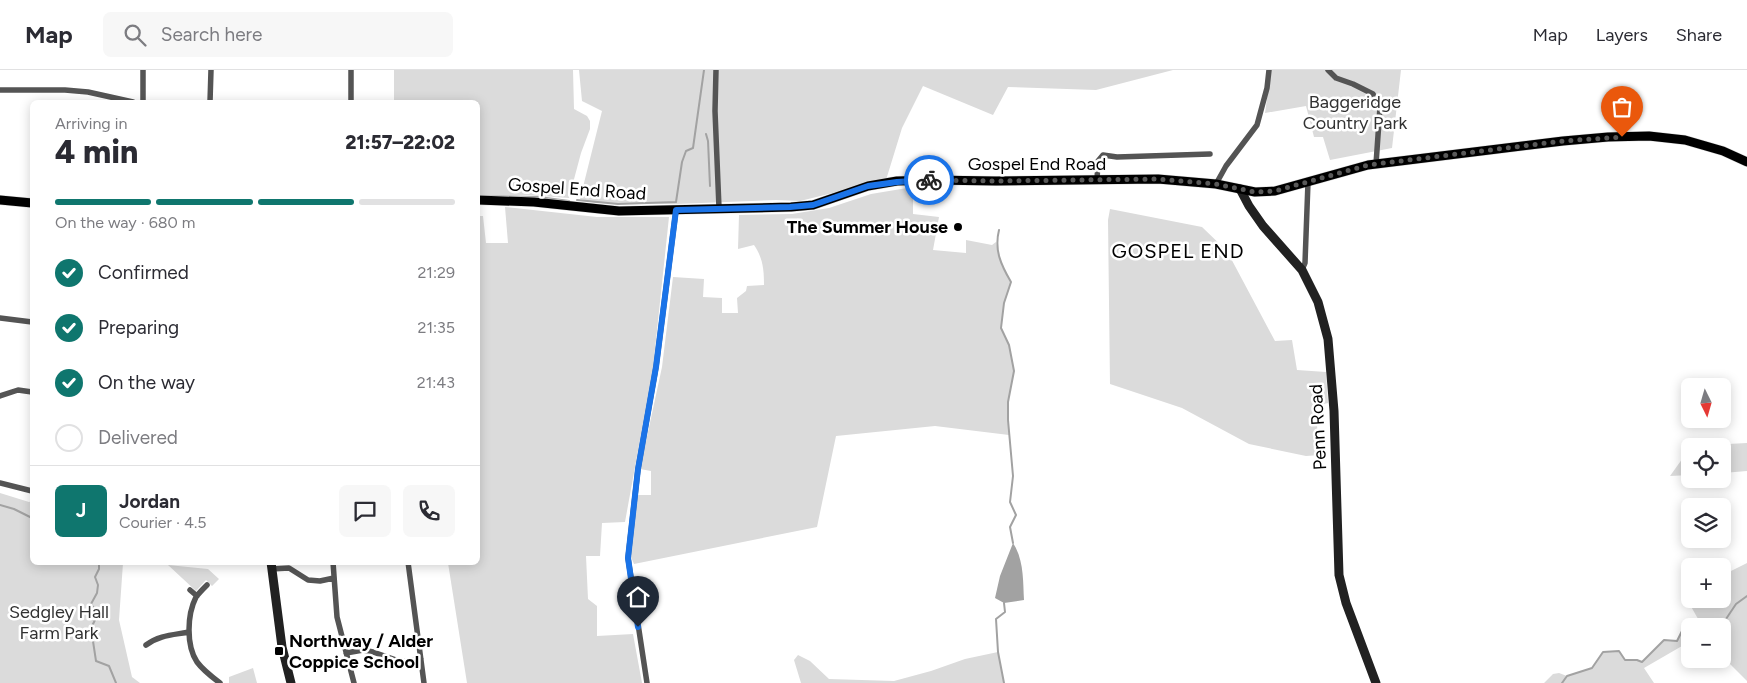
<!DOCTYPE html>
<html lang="en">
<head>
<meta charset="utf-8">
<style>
  body { margin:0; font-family:Figtree,sans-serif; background:#f7f7f7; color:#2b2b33; height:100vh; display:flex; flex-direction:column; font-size:19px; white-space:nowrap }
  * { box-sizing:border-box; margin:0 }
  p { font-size:16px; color:#7c7c81 }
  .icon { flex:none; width:28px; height:28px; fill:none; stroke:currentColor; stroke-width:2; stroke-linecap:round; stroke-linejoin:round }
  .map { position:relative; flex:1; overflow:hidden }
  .sheet { position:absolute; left:30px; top:30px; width:450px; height:465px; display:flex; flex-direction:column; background:#fff; border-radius:8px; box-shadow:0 2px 12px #0003 }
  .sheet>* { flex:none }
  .needle { width:32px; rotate:175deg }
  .buttons { position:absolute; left:1681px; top:308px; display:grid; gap:10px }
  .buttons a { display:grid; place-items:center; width:50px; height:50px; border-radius:8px; background:#fff; box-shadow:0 2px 12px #0003; font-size:25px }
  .pin { position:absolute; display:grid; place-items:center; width:42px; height:42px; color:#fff; margin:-51px -21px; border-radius:50% 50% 50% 0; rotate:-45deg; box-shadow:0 0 5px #0007 }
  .pin .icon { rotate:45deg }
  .courier { position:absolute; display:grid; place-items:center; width:50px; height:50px; margin:-25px; border:4px solid #1a73e8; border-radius:50%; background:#fff; color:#222; box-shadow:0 1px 6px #0007 }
  .summary em { font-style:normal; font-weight:800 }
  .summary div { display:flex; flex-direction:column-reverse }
  .summary { display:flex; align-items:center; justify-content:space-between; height:85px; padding:0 25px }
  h1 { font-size:32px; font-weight:800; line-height:38px }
  .bar { display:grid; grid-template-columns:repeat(4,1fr); gap:8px 5px; align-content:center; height:60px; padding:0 25px }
  .bar i { height:6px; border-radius:4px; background:#e1e1e2 }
  .bar .active { background:#0f766e }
  .bar p { grid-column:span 4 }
  .line { display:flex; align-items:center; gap:12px; padding:0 25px; border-top:1px solid #e1e1e2 }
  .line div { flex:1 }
  .round { display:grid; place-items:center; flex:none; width:52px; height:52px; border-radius:8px; background:#f7f7f7 }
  ol { padding:0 25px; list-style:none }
  li { display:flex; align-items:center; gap:15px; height:55px }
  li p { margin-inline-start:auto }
  li .icon { padding:5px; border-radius:50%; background:#0f766e; color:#fff; stroke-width:4 }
  li:last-child { color:#7c7c81 }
  li i { width:28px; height:28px; border:2px solid #e1e1e2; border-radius:50% }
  header { display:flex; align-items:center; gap:30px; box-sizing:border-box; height:70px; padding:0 25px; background:#fff; border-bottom:1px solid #e1e1e2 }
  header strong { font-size:24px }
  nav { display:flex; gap:28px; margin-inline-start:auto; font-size:18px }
  .search { width:350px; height:45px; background:#f7f7f7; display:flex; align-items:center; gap:12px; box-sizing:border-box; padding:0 18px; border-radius:8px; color:#7c7c81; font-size:19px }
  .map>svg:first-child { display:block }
</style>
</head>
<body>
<header>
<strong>Map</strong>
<div class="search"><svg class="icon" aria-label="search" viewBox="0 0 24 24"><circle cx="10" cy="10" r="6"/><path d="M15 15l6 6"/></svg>Search here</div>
<nav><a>Map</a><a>Layers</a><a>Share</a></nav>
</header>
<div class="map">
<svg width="1747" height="613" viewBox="0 0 1747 613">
  <rect width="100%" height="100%" fill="#fff"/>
  <path fill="#dbdbdb" d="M394 0H573L574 39 587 46 590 51V59L581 83 569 128 527 125 478 126V32H394Z
    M579 0H1173L1096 20 1008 17 993 45 923 16 902 58 886 110 800 131 776 130 676 134 596 133 580 129 602 41 582 31Z
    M1271 0H1401L1392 78 1330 90 1323 67H1314L1306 36 1265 43Z
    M913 117V144L939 147 933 180 966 183V170L992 175 996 172 1002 197 1011 212 1004 233 1001 258 1009 275 1014 301 1008 332 1009 365 935 356 836 366 817 457 634 494 631 487 638 425H651V401L640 399 662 297 673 207 704 209 703 227 722 228V243H738L737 228 746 221 747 216 764 215C764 200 763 188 754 175L738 179 739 145 792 144 829 138 871 124Z
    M505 137 597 147H669L653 298 625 452 602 453 600 486H586L588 529 597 536V566L633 564 642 613H467L448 493 478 492V146H483L486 173H508Z
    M1110 139 1202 157 1227 181 1275 271 1292 270 1297 300 1326 302 1328 333 1315 336 1320 385 1306 386 1249 374 1182 338 1110 314 1108 150Z
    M1747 373V401L1723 403 1722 376H1691Z
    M1690 378V405L1670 406Z
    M0 423 29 432 32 431V492L123 493 119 550 132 607 140 613H0Z
    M1747 493V611L1723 587 1722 556H1702L1684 524 1690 521V529H1722L1723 505Z
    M168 495 208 499 219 509 212 516 206 510 196 521Z
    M1688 556H1691L1690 585 1682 576 1644 598 1654 613H1544L1553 604 1559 603 1567 606 1592 598 1603 582 1619 581 1625 590H1637L1642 592 1664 570H1677L1682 561Z
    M998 582 1004 613H801L794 590 798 585 810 591 829 609 894 611 931 601 965 589Z
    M253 598 257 613H229V607Z"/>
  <path fill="#a2a2a2" d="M1013 473C1024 490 1023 511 1024 530L1004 533 995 528 1000 506Z"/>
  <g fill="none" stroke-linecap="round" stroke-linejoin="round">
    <path stroke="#a2a2a2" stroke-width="2" d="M706 64 708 71 710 116
      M478 126 539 127 569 131
      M577 130 618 134 676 132 682 92 686 81 693 78 704 0
      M999 160C994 180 1001 195 1011 212L1004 233 1001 258 1009 275 1014 301 1008 332V350L1013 406 1010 432 1016 445 1010 457 1013 473
      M0 435 14 439 32 448
      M99 492V499L95 507 98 515 97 523 91 534 98 544 91 558 96 591 109 596 116 613
      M1717 556 1724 552 1736 534 1747 526
      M1004 613 998 582 996 549 1005 542 1004 533
      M1562 613 1567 606 1592 598 1603 582 1619 581 1625 590H1637L1642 592 1664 570 1677 571 1682 561 1688 556H1691"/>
    <g stroke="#dbdbdb" stroke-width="10">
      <path id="primary" d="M0 130 32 133
        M478 130 534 132 619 141 791 137 813 135 868 116 897 111 932 110 996 111 1158 109 1216 114 1255 122 1275 121 1368 95 1563 71 1608 67 1649 66 1685 70 1723 81 1747 92"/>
    </g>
    <path stroke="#545454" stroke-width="5.5" d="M143 0V32
      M716 0 715 41 719 138
      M1328 0 1336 8 1353 14 1373 24 1380 37 1376 94
      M0 20H65L88 22 133 32
      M210 32 211 0
      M351 32V0
      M1097 110 1098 91 1103 85 1117 87 1210 84
      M1216 114 1226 96 1257 55 1267 18 1269 0
      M1302 200 1305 193 1308 112
      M0 248 32 252
      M0 326 18 320 32 322
      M0 413 32 421
      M333 492 337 547 354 613
      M408 492 424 613
      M271 499 289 498 308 510 320 511 334 508
      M207 515C203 519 199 523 196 527 187 545 186 575 197 592 203 600 212 607 220 613
      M190 520 197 526
      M146 575C159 565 173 565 189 562
      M346 583 363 580 373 582 402 592 421 589
      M647 613 628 488 638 399 656 297 676 140"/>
    <path stroke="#212121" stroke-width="9" d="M1240 119 1249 136 1263 156 1302 200 1318 232 1328 269 1334 341 1339 505 1346 533 1376 613
      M271 492 282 577 291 613"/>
    <use href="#primary" stroke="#000" stroke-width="9"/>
  </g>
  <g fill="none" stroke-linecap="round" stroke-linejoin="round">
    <path stroke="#595959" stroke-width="5" stroke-dasharray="0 9" d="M929 110 996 111 1158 109 1216 114 1255 122 1275 121 1368 95 1563 71 1622 67"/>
    <path stroke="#1a73e8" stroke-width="6" d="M638 557 628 488 638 399 656 297 676 140 790 137 813 135 868 116 897 112 929 110"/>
  </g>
  <g fill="#000" stroke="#fff" stroke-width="2">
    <circle cx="958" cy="157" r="5"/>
    <rect x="274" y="576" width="10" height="10" rx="2.5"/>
  </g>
  <g text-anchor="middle" stroke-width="5" stroke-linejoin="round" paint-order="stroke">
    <g font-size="18" fill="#323232" stroke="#fff">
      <text x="1355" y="38">Baggeridge<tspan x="1355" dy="21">Country Park</tspan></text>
      <text x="59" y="548">Sedgley Hall<tspan x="59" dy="21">Farm Park</tspan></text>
    </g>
    <g font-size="18" fill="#000" stroke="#fff">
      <text x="1037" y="100">Gospel End Road</text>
      <text transform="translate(577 119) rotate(4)" y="6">Gospel End Road</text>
      <text transform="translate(1318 357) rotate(-93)" y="6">Penn Road</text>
    </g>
    <g font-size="18" font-weight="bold" fill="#000" stroke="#fff" text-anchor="end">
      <text x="948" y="163">The Summer House</text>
      <text x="289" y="577" text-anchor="start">Northway / Alder<tspan x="289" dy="21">Coppice School</tspan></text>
    </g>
    <g font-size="20" letter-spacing="1" fill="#000" stroke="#fff">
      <text x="1178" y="188">GOSPEL END</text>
    </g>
  </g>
</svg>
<div class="buttons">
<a><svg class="needle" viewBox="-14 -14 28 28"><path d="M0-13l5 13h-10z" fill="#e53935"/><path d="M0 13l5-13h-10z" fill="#7c7c81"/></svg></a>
<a><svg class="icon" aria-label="locate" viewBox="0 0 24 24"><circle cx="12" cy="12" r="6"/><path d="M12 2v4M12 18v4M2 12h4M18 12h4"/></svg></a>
<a><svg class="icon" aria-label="layers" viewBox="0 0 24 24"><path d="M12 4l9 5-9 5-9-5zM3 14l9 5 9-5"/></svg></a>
<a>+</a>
<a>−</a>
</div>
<div class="pin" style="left:1622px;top:67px;background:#ea580c"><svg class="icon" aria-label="bag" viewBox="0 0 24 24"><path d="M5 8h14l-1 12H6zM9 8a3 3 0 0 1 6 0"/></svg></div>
<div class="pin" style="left:638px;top:557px;background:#1f2937"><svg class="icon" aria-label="home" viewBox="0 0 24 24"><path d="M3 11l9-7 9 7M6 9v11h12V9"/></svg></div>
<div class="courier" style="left:929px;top:110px"><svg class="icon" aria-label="bike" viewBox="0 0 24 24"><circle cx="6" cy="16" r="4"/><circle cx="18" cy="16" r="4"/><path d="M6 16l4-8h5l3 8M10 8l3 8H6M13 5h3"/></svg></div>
<section class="sheet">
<div class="summary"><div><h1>4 min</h1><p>Arriving in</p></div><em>21:57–22:02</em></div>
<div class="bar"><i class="active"></i><i class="active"></i><i class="active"></i><i></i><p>On the way · 680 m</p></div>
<ol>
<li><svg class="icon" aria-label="check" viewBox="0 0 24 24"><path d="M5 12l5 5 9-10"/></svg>Confirmed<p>21:29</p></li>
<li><svg class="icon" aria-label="check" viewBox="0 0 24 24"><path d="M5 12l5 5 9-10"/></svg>Preparing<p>21:35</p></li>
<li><svg class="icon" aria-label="check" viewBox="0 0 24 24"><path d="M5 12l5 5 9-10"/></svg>On the way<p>21:43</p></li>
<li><i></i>Delivered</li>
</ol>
<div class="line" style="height:90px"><b class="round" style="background:#0f766e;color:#fff">J</b><div><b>Jordan</b><p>Courier · 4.5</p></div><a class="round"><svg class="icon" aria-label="chat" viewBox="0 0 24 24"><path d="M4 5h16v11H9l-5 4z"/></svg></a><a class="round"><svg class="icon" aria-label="phone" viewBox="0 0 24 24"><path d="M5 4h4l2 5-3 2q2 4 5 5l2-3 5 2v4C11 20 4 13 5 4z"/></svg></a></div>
</section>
</div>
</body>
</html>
